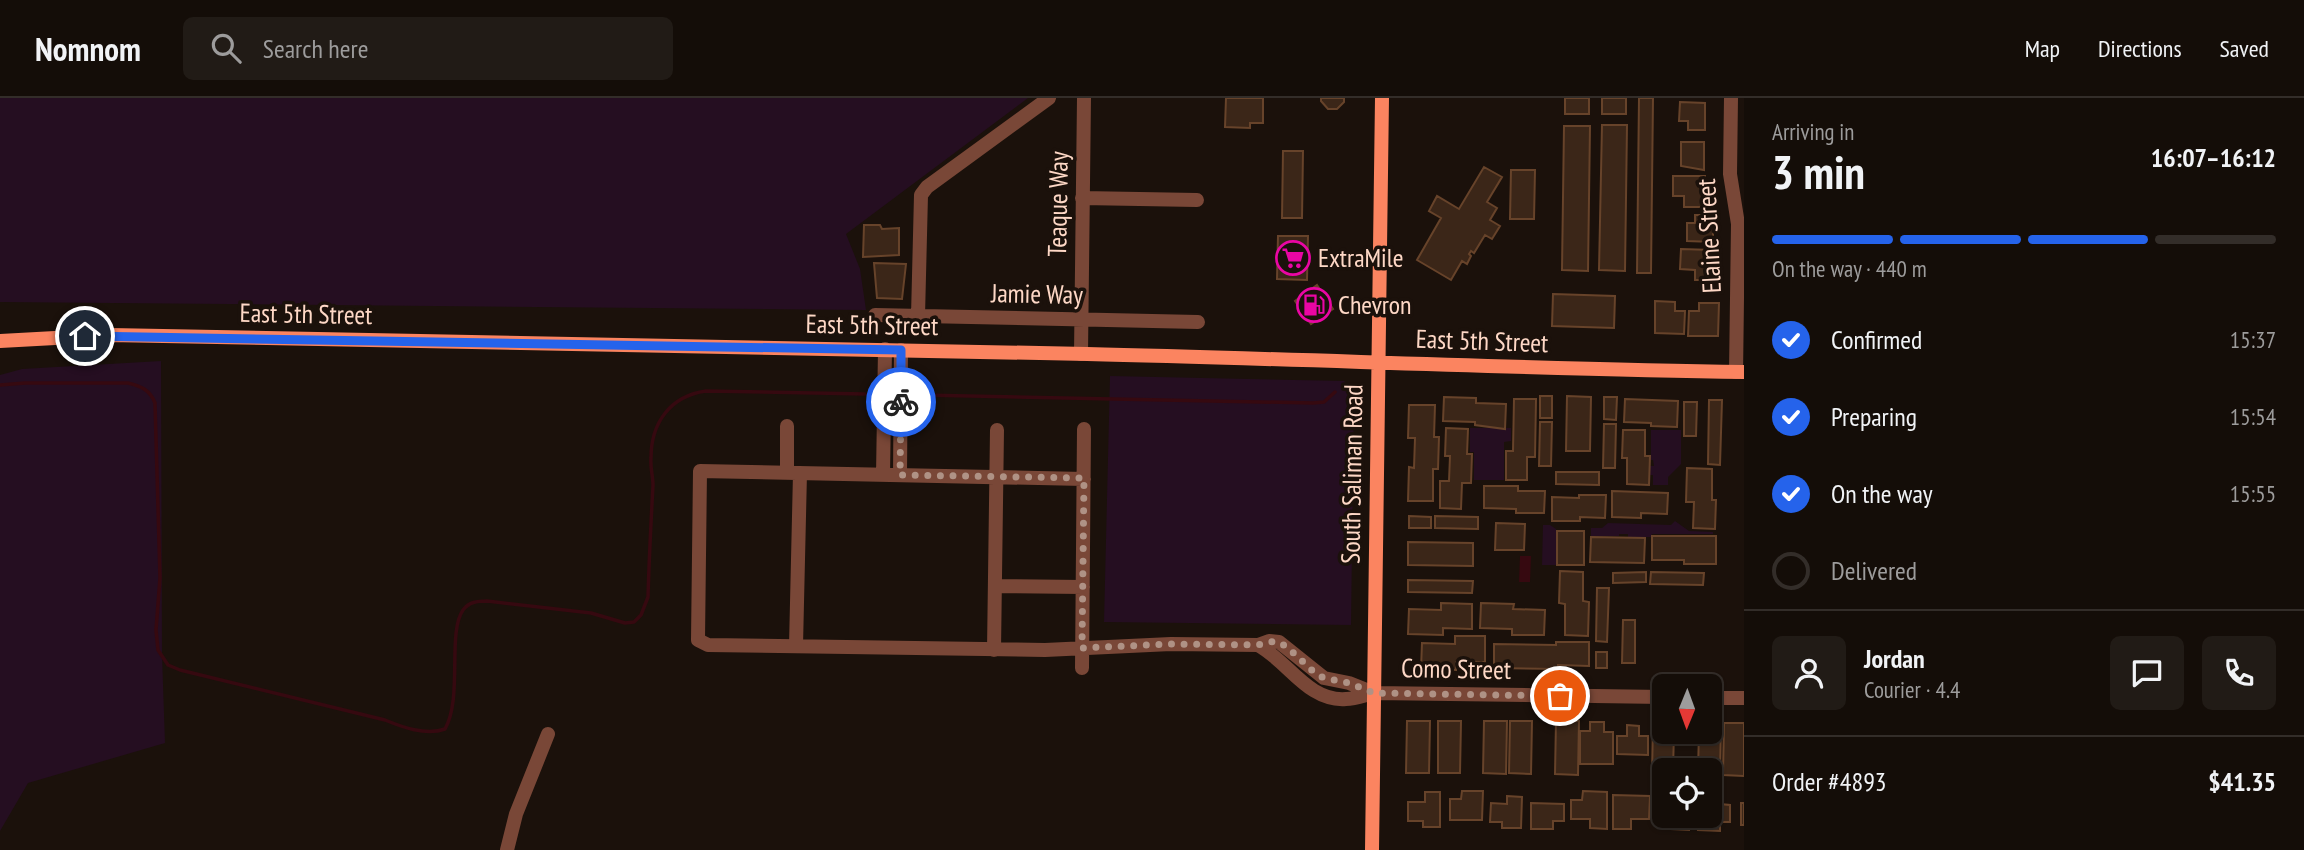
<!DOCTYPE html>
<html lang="en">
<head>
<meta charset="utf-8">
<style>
  body { margin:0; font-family:"PT Sans Narrow",sans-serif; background:#211b16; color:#f1f3f6; height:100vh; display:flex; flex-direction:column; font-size:26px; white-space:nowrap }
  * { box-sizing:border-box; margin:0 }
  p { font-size:23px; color:#9d9c9c }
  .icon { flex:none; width:38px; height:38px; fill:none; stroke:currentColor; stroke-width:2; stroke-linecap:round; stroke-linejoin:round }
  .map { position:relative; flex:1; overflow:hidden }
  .side { display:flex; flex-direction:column; background:#140d08; width:560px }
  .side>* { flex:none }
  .needle { width:46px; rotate:181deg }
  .fabs { position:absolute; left:1652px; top:576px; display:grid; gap:14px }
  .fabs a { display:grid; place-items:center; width:70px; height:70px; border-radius:10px; background:#140d08; box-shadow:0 2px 5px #0004,0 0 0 2px #332d29; font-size:35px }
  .pin { position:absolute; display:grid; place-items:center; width:60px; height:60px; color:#fff; margin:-30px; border:4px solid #fff; border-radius:50%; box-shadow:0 2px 7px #0007 }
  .courier { position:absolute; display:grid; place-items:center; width:70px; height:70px; margin:-35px; border:5px solid #2563eb; border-radius:50%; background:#fff; color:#222; box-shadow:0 2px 9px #0007 }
  .headline em { font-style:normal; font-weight:600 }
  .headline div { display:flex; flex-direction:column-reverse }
  .headline { display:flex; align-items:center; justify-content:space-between; height:119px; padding:0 28px }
  h1 { font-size:46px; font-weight:600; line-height:52px }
  .bar { display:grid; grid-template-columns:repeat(4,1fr); gap:10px 7px; align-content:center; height:84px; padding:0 28px }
  .bar i { height:9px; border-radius:5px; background:#332d29 }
  .bar .current { background:#2563eb }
  .bar p { grid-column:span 4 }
  .line { display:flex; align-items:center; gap:18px; padding:0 28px; border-top:2px solid #332d29 }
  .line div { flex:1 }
  .round { display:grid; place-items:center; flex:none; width:74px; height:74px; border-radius:10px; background:#211b16 }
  ol { padding:0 28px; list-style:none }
  li { display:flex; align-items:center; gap:21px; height:77px }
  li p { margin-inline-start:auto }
  li .icon { padding:7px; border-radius:50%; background:#2563eb; color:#fff; stroke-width:4 }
  li:last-child { color:#9d9c9c }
  li i { width:38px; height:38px; border:4px solid #332d29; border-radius:50% }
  header { display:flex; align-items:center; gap:42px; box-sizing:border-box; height:98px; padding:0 35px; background:#140d08; border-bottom:2px solid #332d29 }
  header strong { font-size:33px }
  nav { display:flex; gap:38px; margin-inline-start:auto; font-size:24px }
  .search { width:490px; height:63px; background:#211b16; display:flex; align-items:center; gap:18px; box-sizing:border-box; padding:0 24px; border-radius:10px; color:#9d9c9c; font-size:26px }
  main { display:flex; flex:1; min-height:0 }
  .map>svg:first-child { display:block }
</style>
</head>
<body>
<header>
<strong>Nomnom</strong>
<div class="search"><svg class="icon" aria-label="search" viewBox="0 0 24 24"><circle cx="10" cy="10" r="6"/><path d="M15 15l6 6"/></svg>Search here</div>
<nav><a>Map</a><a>Directions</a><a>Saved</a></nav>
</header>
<main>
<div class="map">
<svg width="1744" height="752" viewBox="0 0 1744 752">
  <rect width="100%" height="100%" fill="#1b110b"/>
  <path fill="#250e21" d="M0 0H1028L846 136 860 171 866 212 0 204Z
    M161 263 162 557 165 645 28 685 0 733V277L22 271Z
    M1110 278 1344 283 1354 293 1351 527 1104 524Z
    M1470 330H1511V343L1504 344V382H1474V354H1470Z
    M1651 332H1681V366L1668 379V387H1653V377H1650V368H1654L1653 362H1651Z
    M1675 423 1689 433 1713 434V436H1652L1651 439H1628V436H1619V438H1591V430H1602L1608 425 1671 427Z
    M1543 427H1550L1556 431V467H1542Z"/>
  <path fill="#360910" d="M1520 458H1531L1530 484H1519Z"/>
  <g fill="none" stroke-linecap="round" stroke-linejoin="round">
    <path stroke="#360910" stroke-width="3.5" d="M0 287 25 285H128C141 288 150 292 155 305L160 480 156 532 158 552 168 567 180 572 385 622C402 629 426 638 445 631 463 599 447 535 463 512 469 504 477 503 487 503L591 515 625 525 634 524 641 517 648 499C649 462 651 424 653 387 653 378 650 369 651 360 651 325 670 298 706 293L865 296
      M921 297 1313 305 1324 304 1335 294"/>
  </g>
  <path fill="#3b2618" stroke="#67432a" stroke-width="2" d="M1226 0H1263V25H1250V30L1225 29Z
    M1321 0H1344V4L1337 11H1328L1321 3Z
    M1565 0H1589V16H1565Z
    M1602 0H1626V16H1602Z
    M1639 0H1653L1651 175H1637Z
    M1680 4 1705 5V32H1688V23H1679Z
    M1602 27H1627L1625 173 1599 172Z
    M1564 28H1590L1588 173 1562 172Z
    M1681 44H1704V72L1681 68Z
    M1283 53H1303L1302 120H1282Z
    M1484 69 1502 79 1487 104 1497 110 1490 122 1500 128 1492 141 1485 137 1474 155 1471 153 1469 156 1471 158 1467 166 1462 163 1451 182 1417 162 1441 120 1429 113 1437 98 1459 111Z
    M1511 72H1535L1534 121H1510Z
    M1673 78H1705L1704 109H1684V98H1673Z
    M1695 117H1713V144L1687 143V125H1695Z
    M864 127H880L882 131 899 130V157L863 159Z
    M1278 138H1308L1307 182 1277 181Z
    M1681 151 1712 152V182H1695V172L1680 171Z
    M874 165 906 166 902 201 877 200Z
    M1317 187 1333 211 1311 226 1295 203Z
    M1553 196 1615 198 1614 230 1552 228Z
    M1655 203 1675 204V213H1685L1684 236 1655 235Z
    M1699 205H1719L1718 238H1688L1689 213H1699Z
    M1540 298H1552V320H1540Z
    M1567 298 1591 299 1590 353H1566Z
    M1444 299 1476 300V305L1506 306 1505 331 1475 327V324L1443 323Z
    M1604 299H1617L1616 322 1604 321Z
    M1514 301H1536L1535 359H1527V382H1506V353H1513Z
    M1625 301 1678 303 1677 329 1651 328V325L1624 324Z
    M1709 302H1722L1720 367 1708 366Z
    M1684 304H1697L1696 338H1684Z
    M1409 307H1435L1434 339H1439L1438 371H1433V403H1408L1409 369 1414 370 1415 340H1408Z
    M1540 324H1552L1551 368H1539Z
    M1604 326H1616L1615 370H1603Z
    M1446 330 1468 331 1467 356H1472L1471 385H1462L1461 411 1440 410V383H1449L1450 358H1445Z
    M1623 332H1645V358H1650L1649 387 1627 386V360H1622Z
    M1687 370 1712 371V402H1716L1715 431 1693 430 1694 404H1686Z
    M1556 374H1599V387L1556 386Z
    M1484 388H1518V393H1545L1544 415H1516V411L1484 410Z
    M1612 393 1668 395 1667 416 1641 415V420L1612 419Z
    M1579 397H1606L1605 420 1580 419V423H1552V399L1579 400Z
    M1409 418 1431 419V430H1409Z
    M1435 418 1478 419V431L1435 430Z
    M1496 425 1525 426 1524 452H1495Z
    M1557 433H1584V467H1557Z
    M1652 438H1716V466H1684V462H1652Z
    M1591 439 1645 440 1644 465 1590 464Z
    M1408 444 1473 445V468L1408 467Z
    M1560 473 1583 474V503L1589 504 1588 538 1565 537V506L1559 505Z
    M1646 474V484L1613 485V475Z
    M1651 474 1704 475 1703 487 1650 486Z
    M1408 482 1473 483 1472 495 1408 494Z
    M1597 490H1609L1607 544 1596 543Z
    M1441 505 1472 506V531L1443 530V537L1408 536 1409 511 1441 512Z
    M1481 505 1514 506 1513 511 1545 512 1544 537H1512V531L1480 530Z
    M1623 522H1635V565H1622Z
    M1455 538H1485V564H1456V572L1421 571 1422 545 1455 546Z
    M1556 544H1589V568L1558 567V571L1494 570V546L1556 547Z
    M1596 554H1607V570H1596Z
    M1407 623H1430L1429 675H1406Z
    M1438 623H1461L1460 675H1438Z
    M1484 623H1507L1506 676 1483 675Z
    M1510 623H1532L1531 676 1509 675Z
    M1556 623H1579L1578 677 1555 676Z
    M1590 624H1604V634H1613V666H1580V633H1590Z
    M1710 625H1721L1720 677H1710V672H1698L1699 634H1710Z
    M1724 625H1744V678L1723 677Z
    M1653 626 1664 627V634H1674L1673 672H1664V676H1652Z
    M1627 627 1639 628V638H1648V657L1617 656V638H1627Z
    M1462 693H1483L1482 722H1450V701H1461Z
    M1583 693 1607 694V731L1590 730V721H1571V702H1582Z
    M1425 694H1440V729H1423V723H1408V704H1425Z
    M1613 697 1650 698 1649 721H1631V731H1613Z
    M1710 697 1721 698 1720 706 1730 707V724H1720V733L1698 732 1699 718H1710Z
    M1507 698 1522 699 1521 730H1502V724H1490L1491 705 1507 706Z
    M1653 700H1664V718H1689V732L1671 731V722H1653Z
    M1531 705 1564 706V723H1553V731H1531Z
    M1741 705H1744V727H1741Z"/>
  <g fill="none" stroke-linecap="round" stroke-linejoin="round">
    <path stroke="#794737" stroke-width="14" d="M1731 0 1730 76 1738 126 1736 274
      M1082 100 1197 102
      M875 217 1198 224
      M918 218 921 97 927 89 1049 0
      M1081 256 1084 0
      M787 375V328
      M883 377 885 251
      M900 377 901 252
      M1084 381 700 373 698 542 708 547 1045 552 1171 546 1258 547 1269 543 1279 544 1324 580 1349 585 1374 595
      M995 488 1083 489
      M1258 547C1288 563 1308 604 1346 601 1356 601 1365 597 1374 595L1664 599
      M796 548 800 375
      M994 552 997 332
      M1082 570 1084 331
      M1710 600H1744
      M507 752 516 716 548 636"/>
    <path stroke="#fb8460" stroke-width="14" d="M0 243 110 237C435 243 761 248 1087 256 1306 261 1525 271 1744 274
      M1372 752 1382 0"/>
  </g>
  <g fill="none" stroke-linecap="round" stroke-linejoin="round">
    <path stroke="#af9285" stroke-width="7" stroke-dasharray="0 12.6" d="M901 304 900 377 1084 380 1082 550 1171 546 1258 547 1275 543 1286 548 1315 575 1324 580 1349 585 1374 595 1560 598"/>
    <path stroke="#2563eb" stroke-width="9" d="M85 238 901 252V304"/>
  </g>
  <defs>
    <g id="supermarket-ring" transform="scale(1.75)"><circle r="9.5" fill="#1b110b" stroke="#ea06a4" stroke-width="1.5"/><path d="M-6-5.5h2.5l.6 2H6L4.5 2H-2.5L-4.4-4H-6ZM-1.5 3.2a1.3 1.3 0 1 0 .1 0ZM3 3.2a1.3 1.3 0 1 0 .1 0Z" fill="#ea06a4"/></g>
    <g id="fuel-ring" transform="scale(1.75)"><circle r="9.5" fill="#1b110b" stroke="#ea06a4" stroke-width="1.5"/><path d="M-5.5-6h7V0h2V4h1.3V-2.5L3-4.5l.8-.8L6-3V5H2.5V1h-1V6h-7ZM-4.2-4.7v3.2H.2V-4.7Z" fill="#ea06a4"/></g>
  </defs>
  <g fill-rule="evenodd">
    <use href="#supermarket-ring" x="1293" y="160"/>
    <use href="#fuel-ring" x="1314" y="207"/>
  </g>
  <g text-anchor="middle" stroke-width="7" stroke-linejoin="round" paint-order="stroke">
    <g font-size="26" fill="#fed8c6" stroke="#1b110b">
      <text transform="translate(1058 106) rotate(-89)" y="9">Teaque Way</text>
      <text transform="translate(1709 138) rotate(-93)" y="9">Elaine Street</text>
      <text transform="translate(1037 196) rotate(1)" y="9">Jamie Way</text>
      <text transform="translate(306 216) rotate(1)" y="9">East 5th Street</text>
      <text transform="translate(872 227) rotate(1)" y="9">East 5th Street</text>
      <text transform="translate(1482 243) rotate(2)" y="9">East 5th Street</text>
      <text transform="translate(1352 376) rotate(-89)" y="9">South Saliman Road</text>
      <text transform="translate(1456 571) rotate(1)" y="9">Como Street</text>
    </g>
    <g font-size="26" fill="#fed8c6" stroke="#1b110b" text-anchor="start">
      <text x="1318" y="169">ExtraMile</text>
      <text x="1338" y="216">Chevron</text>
    </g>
  </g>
</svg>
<div class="fabs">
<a><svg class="needle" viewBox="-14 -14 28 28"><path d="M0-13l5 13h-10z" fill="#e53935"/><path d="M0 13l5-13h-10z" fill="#9d9c9c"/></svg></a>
<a><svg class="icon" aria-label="locate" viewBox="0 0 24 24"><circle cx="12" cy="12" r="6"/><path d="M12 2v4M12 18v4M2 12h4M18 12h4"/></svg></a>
</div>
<div class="pin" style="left:1560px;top:598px;background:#ea580c"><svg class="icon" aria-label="bag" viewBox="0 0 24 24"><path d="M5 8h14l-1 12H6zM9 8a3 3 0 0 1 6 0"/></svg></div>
<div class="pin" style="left:85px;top:238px;background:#1f2937"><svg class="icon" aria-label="home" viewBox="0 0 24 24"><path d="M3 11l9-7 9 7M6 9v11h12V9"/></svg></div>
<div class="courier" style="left:901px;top:304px"><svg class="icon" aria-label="bike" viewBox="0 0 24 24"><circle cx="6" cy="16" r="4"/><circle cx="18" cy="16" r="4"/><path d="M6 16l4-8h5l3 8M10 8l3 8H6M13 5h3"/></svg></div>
</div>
<section class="side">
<div class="headline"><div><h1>3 min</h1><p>Arriving in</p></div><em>16:07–16:12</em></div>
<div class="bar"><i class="current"></i><i class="current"></i><i class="current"></i><i></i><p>On the way · 440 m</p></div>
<ol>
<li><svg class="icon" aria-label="check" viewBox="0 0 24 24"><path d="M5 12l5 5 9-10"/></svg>Confirmed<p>15:37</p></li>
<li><svg class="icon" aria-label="check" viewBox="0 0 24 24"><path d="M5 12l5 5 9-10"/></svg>Preparing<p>15:54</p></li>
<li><svg class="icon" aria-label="check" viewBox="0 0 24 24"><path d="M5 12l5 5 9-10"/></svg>On the way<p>15:55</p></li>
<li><i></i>Delivered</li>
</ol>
<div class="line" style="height:126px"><a class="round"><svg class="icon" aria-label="person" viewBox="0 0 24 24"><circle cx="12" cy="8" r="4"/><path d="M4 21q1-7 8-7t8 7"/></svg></a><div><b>Jordan</b><p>Courier · 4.4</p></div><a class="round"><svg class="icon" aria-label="chat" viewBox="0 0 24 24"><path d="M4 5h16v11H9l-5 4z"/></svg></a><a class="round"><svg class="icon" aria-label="phone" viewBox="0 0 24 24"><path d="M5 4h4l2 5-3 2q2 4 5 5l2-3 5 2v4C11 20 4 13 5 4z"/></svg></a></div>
<div class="line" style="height:91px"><div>Order #4893</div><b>$41.35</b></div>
</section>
</main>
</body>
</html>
